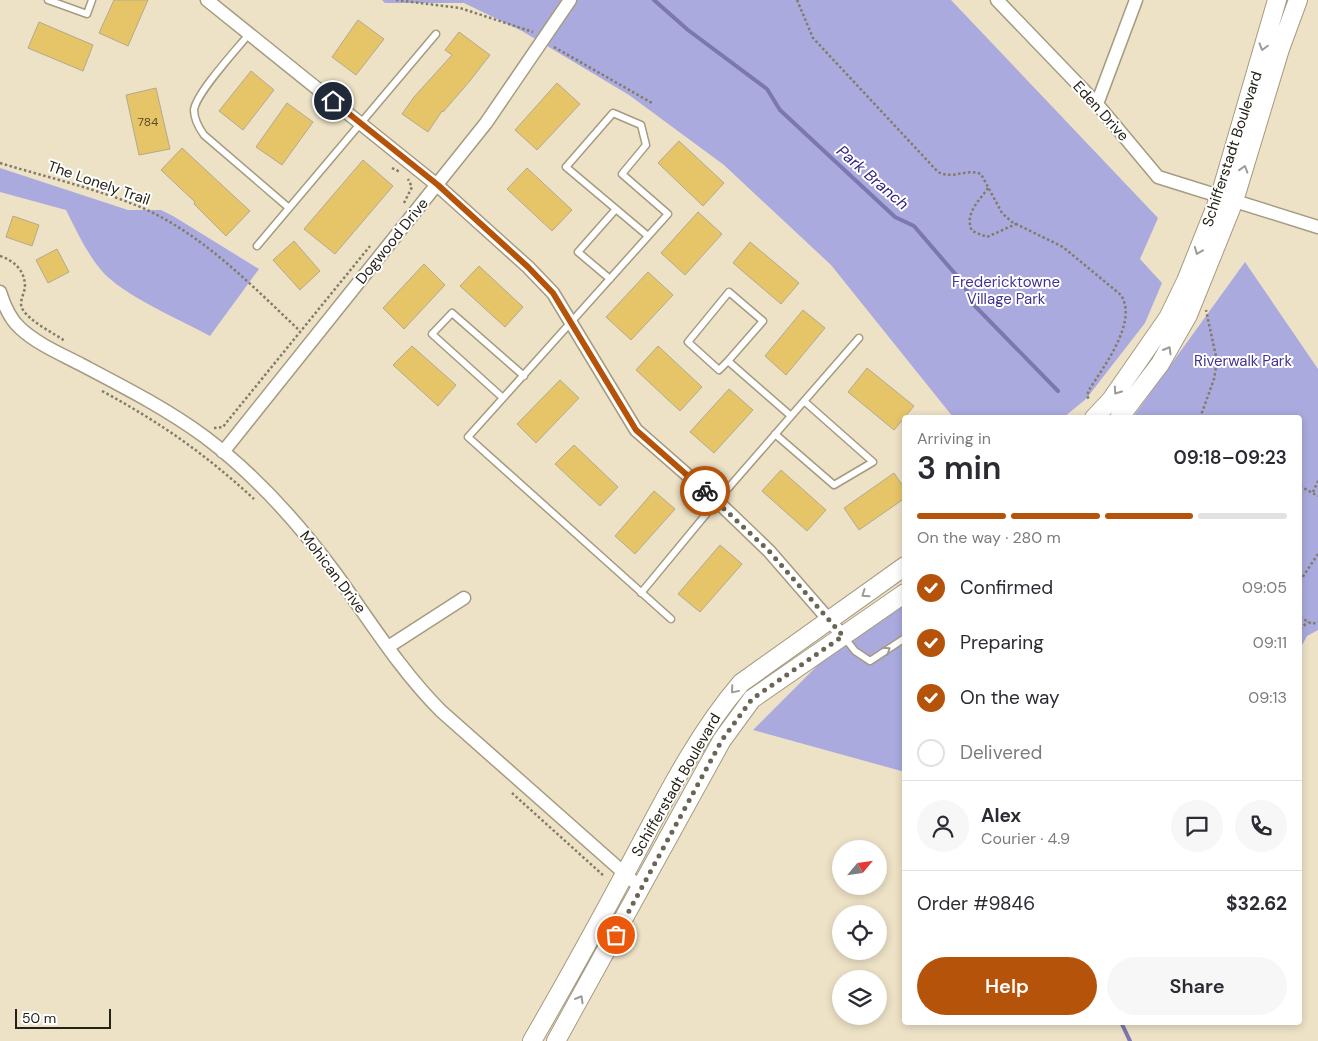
<!DOCTYPE html>
<html lang="en">
<head>
<meta charset="utf-8">
<style>
  body { margin:0; font-family:"DM Sans",sans-serif; background:#f7f7f7; color:#2b2b33; height:100vh; display:flex; flex-direction:column; font-size:19px; white-space:nowrap }
  * { box-sizing:border-box; margin:0 }
  p { font-size:16px; color:#7c7c81 }
  .icon { flex:none; width:28px; height:28px; fill:none; stroke:currentColor; stroke-width:2; stroke-linecap:round; stroke-linejoin:round }
  .map { position:relative; flex:1; overflow:hidden }
  .sheet { position:absolute; left:902px; top:415px; width:400px; height:610px; display:flex; flex-direction:column; background:#fff; border-radius:5px; box-shadow:0 2px 8px #0003 }
  .sheet>* { flex:none }
  .needle { width:32px; rotate:61deg }
  .fabs { position:absolute; left:832px; top:840px; display:grid; gap:10px }
  .fabs a { display:grid; place-items:center; width:55px; height:55px; border-radius:50%; background:#fff; box-shadow:0 2px 8px #0003; font-size:25px }
  .scale { position:absolute; left:15px; bottom:12px; width:96px; box-sizing:border-box; padding-left:5px; border:2px solid #252116; border-top:0; font-size:14px; line-height:18px; white-space:nowrap; color:#252116; -webkit-text-stroke:4px #fff; paint-order:stroke }
  .pin { position:absolute; display:grid; place-items:center; width:42px; height:42px; color:#fff; margin:-21px; border:2px solid #fff; border-radius:50%; box-shadow:0 1px 5px #0007 }
  .courier { position:absolute; display:grid; place-items:center; width:50px; height:50px; margin:-25px; border:4px solid #b45309; border-radius:50%; background:#fff; color:#222; box-shadow:0 1px 6px #0007 }
  .overview em { font-style:normal; font-weight:600 }
  .overview div { display:flex; flex-direction:column-reverse }
  .overview { display:flex; align-items:center; justify-content:space-between; height:85px; padding:0 15px }
  h1 { font-size:32px; font-weight:600; line-height:38px }
  .bar { display:grid; grid-template-columns:repeat(4,1fr); gap:8px 5px; align-content:center; height:60px; padding:0 15px }
  .bar i { height:6px; border-radius:4px; background:#e1e1e2 }
  .bar .selected { background:#b45309 }
  .bar p { grid-column:span 4 }
  .line { display:flex; align-items:center; gap:12px; padding:0 15px; border-top:1px solid #e1e1e2 }
  .line div { flex:1 }
  .round { display:grid; place-items:center; flex:none; width:52px; height:52px; border-radius:26px; background:#f7f7f7 }
  ol { padding:0 15px; list-style:none }
  li { display:flex; align-items:center; gap:15px; height:55px }
  li p { margin-inline-start:auto }
  li .icon { padding:5px; border-radius:50%; background:#b45309; color:#fff; stroke-width:4 }
  li:last-child { color:#7c7c81 }
  li i { width:28px; height:28px; border:2px solid #e1e1e2; border-radius:50% }
  .button { display:flex; gap:10px; margin-top:auto; padding:10px 15px }
  .button a { flex:1; height:58px; border-radius:30px; background:#b45309; color:#fff; font-size:20px; font-weight:600; line-height:58px; text-align:center }
  .button a+a { background:#f7f7f7; color:#2b2b33 }
  .map>svg:first-child { display:block }
</style>
</head>
<body>
<div class="map">
<svg width="1318" height="1041" viewBox="0 0 1318 1041">
  <rect width="100%" height="100%" fill="#ede2c6"/>
  <path fill="#aaaade" d="M382 0H951L1158 218 1140 259 1162 283 1145 323 1086 399 1064 417H953L831 265 724 165 629 95 522 31 464 3H385Z
    M0 168 128 210H161L173 216 259 269 210 336C179 319 122 295 101 270 86 252 76 230 66 210L0 192Z
    M1245 262 1318 369V630L1307 636 1300 649V418L1133 417Z
    M905 583V772L753 730 881 602Z"/>
  <g fill="none" stroke-linecap="round" stroke-linejoin="round">
    <path stroke="#7c78af" stroke-width="4" d="M654 0 688 30 767 89 780 110 895 217 914 226 963 283 974 305 1058 391
      M1121 1022 1130 1041"/>
  </g>
  <path fill="#e6c568" stroke="#b3a98f" d="M114 0H148L128 46 99 33Z
    M358 20 384 39 356 75 332 57Z
    M39 22 93 45 83 71 28 48Z
    M459 32 490 55 469 82 443 112 442 111 428 132 402 114 414 97 452 55 445 50Z
    M251 71 274 90 243 130 219 111Z
    M557 83 580 104 537 150 515 130Z
    M156 88 170 149 139 155 126 95Z
    M287 103 313 122 282 165 256 147Z
    M679 141 724 183 703 206 658 163Z
    M182 148 250 211 226 236 194 204 195 202 161 170Z
    M363 160 393 186 335 254 304 229Z
    M527 168 572 210 552 231 507 189Z
    M698 212 722 234 685 275 661 253Z
    M13 216 39 225 32 246 6 237Z
    M294 241 320 271 300 290 273 260Z
    M750 242 799 283 781 304 733 263Z
    M57 249 69 272 48 283 36 260Z
    M424 264 445 285 404 329 383 308Z
    M479 266 523 307 505 327 460 286Z
    M648 272 673 295 631 340 606 317Z
    M803 310 825 328 786 375 765 356Z
    M412 346 456 385 438 406 393 365Z
    M658 346 702 387 680 411 636 370Z
    M867 368 914 406 894 430 848 392Z
    M560 380 579 398 536 443 517 424Z
    M729 389 753 410 714 453 690 432Z
    M574 445 618 487 600 506 555 464Z
    M781 470 826 510 807 531 762 491Z
    M894 473 905 489V498L859 530 844 508Z
    M654 491 675 509 635 554 615 536Z
    M720 545 742 564 700 612 678 594Z"/>
  <g fill="none" stroke-linecap="round" stroke-linejoin="round">
    <g stroke="#a59b81" stroke-width="9">
      <path id="service" d="M48 0 87 14 92 0
        M249 34C237 49 196 93 194 110 194 119 199 128 204 135L289 208
        M648 236 566 167 613 113 641 125 646 145 622 174 668 214 468 437 671 619
        M257 246 436 34
        M610 279 578 252 616 209
        M728 361 763 321 729 292 688 342 719 370 728 361 791 416
        M503 398 432 334 452 313 524 376
        M775 434 834 485 873 462 804 401
        M641 593 717 501 859 338
        M844 637 855 651 870 661 905 638"/>
    </g>
    <g stroke="#a59b81" stroke-width="15">
      <path id="minor" d="M207 0 437 185 528 267 553 293 636 430 717 501 769 551 843 636
        M997 0 1097 104 1158 177 1318 227
        M1097 104 1136 0
        M0 292C4 305 9 318 20 328 37 344 61 354 82 365 124 387 167 409 205 437 254 474 300 525 336 574 370 621 400 670 441 711L641 888
        M223 452 486 123 570 0
        M388 647 464 598"/>
    </g>
    <g stroke="#a59b81" stroke-width="20">
      <path id="secondary" d="M1094 418 1111 400 1168 318 1186 281 1220 196 1277 0
        M1119 418 1160 364 1188 315 1234 201 1280 49 1298 0
        M532 1041C565 984 597 926 628 868 662 805 694 738 741 683L905 566
        M556 1041 722 740 752 699 905 593"/>
    </g>
    <path stroke="#827b68" stroke-width="2.5" stroke-dasharray="2.5 2.5" stroke-linecap="butt" d="M396 0 460 8 533 32
      M797 0 813 38 938 172C953 180 966 168 981 174L1002 213 1012 222 1063 247 1121 295C1138 322 1104 366 1089 390L1087 396 1089 399
      M554 47 652 103
      M0 163C46 177 94 188 138 206 202 233 251 285 300 331
      M392 168 400 172
      M988 188C979 201 964 214 972 231L987 237 1016 224
      M404 203 412 187 408 179
      M0 256C15 261 25 271 25 287 24 295 18 303 23 310 32 323 52 332 65 341
      M102 391C161 423 204 453 254 499
      M1200 418 1214 379 1217 361 1206 310
      M214 428 223 427 226 423 370 246
      M1300 486 1318 496
      M1313 492 1318 481
      M1300 581 1318 554
      M1300 617 1312 624 1318 622
      M1300 629 1308 622
      M512 793 604 876"/>
    <use href="#service" stroke="#fff" stroke-width="6"/>
    <use href="#minor" stroke="#fff" stroke-width="12"/>
    <use href="#secondary" stroke="#fff" stroke-width="18"/>
  </g>
  <defs><path id="oneway-chevron" d="M-2-3.5L2.5 0L-2 3.5" fill="none" stroke-width="1.6" stroke-linecap="round" stroke-linejoin="round" transform="scale(1.25)"/></defs>
  <g stroke="#9d9b96">
    <use href="#oneway-chevron" transform="translate(1263 47) rotate(106)"/>
    <use href="#oneway-chevron" transform="translate(1244 169) rotate(-73)"/>
    <use href="#oneway-chevron" transform="translate(1198 251) rotate(112)"/>
    <use href="#oneway-chevron" transform="translate(1168 350) rotate(-60)"/>
    <use href="#oneway-chevron" transform="translate(1117 391) rotate(125)"/>
    <use href="#oneway-chevron" transform="translate(865 594) rotate(145)"/>
    <use href="#oneway-chevron" transform="translate(887 650) rotate(-34)"/>
    <use href="#oneway-chevron" transform="translate(734 690) rotate(130)"/>
    <use href="#oneway-chevron" transform="translate(580 999) rotate(-60)"/>
  </g>
  <g fill="none" stroke-linecap="round" stroke-linejoin="round">
    <path stroke="#6b6554" stroke-width="5" stroke-dasharray="0 9" d="M616 935 722 740 752 699 843 636 769 551 705 491"/>
    <path stroke="#b45309" stroke-width="6" d="M333 101 438 185 528 267 553 293 636 430 705 491"/>
  </g>
  <g text-anchor="middle" stroke-width="4" stroke-linejoin="round" paint-order="stroke">
    <g font-size="12" fill="#554a2a">
      <text x="148" y="126">784</text>
    </g>
    <g font-size="15" fill="#252116" stroke="#fff">
      <text transform="translate(1101 111) rotate(48)" y="5">Eden Drive</text>
      <text transform="translate(1232 149) rotate(-72)" y="5">Schifferstadt Boulevard</text>
      <text transform="translate(99 183) rotate(19)" y="5">The Lonely Trail</text>
      <text transform="translate(392 241) rotate(-51)" y="5">Dogwood Drive</text>
      <text transform="translate(333 572) rotate(53)" y="5">Mohican Drive</text>
      <text transform="translate(676 785) rotate(-60)" y="5">Schifferstadt Boulevard</text>
    </g>
    <g font-size="15" fill="#423492" stroke="#fff">
      <text x="1006" y="287">Fredericktowne<tspan x="1006" dy="17">Village Park</tspan></text>
      <text x="1243" y="366">Riverwalk Park</text>
    </g>
    <g font-size="16" font-style="italic" fill="#362482" stroke="#fff">
      <text transform="translate(873 177) rotate(41)" y="6">Park Branch</text>
    </g>
  </g>
</svg>
<div class="fabs">
<a><svg class="needle" viewBox="-14 -14 28 28"><path d="M0-13l5 13h-10z" fill="#e53935"/><path d="M0 13l5-13h-10z" fill="#7c7c81"/></svg></a>
<a><svg class="icon" aria-label="locate" viewBox="0 0 24 24"><circle cx="12" cy="12" r="6"/><path d="M12 2v4M12 18v4M2 12h4M18 12h4"/></svg></a>
<a><svg class="icon" aria-label="layers" viewBox="0 0 24 24"><path d="M12 4l9 5-9 5-9-5zM3 14l9 5 9-5"/></svg></a>
</div>
<div class="scale">50 m</div>
<div class="pin" style="left:616px;top:935px;background:#ea580c"><svg class="icon" aria-label="bag" viewBox="0 0 24 24"><path d="M5 8h14l-1 12H6zM9 8a3 3 0 0 1 6 0"/></svg></div>
<div class="pin" style="left:333px;top:101px;background:#1f2937"><svg class="icon" aria-label="home" viewBox="0 0 24 24"><path d="M3 11l9-7 9 7M6 9v11h12V9"/></svg></div>
<div class="courier" style="left:705px;top:491px"><svg class="icon" aria-label="bike" viewBox="0 0 24 24"><circle cx="6" cy="16" r="4"/><circle cx="18" cy="16" r="4"/><path d="M6 16l4-8h5l3 8M10 8l3 8H6M13 5h3"/></svg></div>
<section class="sheet">
<div class="overview"><div><h1>3 min</h1><p>Arriving in</p></div><em>09:18–09:23</em></div>
<div class="bar"><i class="selected"></i><i class="selected"></i><i class="selected"></i><i></i><p>On the way · 280 m</p></div>
<ol>
<li><svg class="icon" aria-label="check" viewBox="0 0 24 24"><path d="M5 12l5 5 9-10"/></svg>Confirmed<p>09:05</p></li>
<li><svg class="icon" aria-label="check" viewBox="0 0 24 24"><path d="M5 12l5 5 9-10"/></svg>Preparing<p>09:11</p></li>
<li><svg class="icon" aria-label="check" viewBox="0 0 24 24"><path d="M5 12l5 5 9-10"/></svg>On the way<p>09:13</p></li>
<li><i></i>Delivered</li>
</ol>
<div class="line" style="height:90px"><a class="round"><svg class="icon" aria-label="person" viewBox="0 0 24 24"><circle cx="12" cy="8" r="4"/><path d="M4 21q1-7 8-7t8 7"/></svg></a><div><b>Alex</b><p>Courier · 4.9</p></div><a class="round"><svg class="icon" aria-label="chat" viewBox="0 0 24 24"><path d="M4 5h16v11H9l-5 4z"/></svg></a><a class="round"><svg class="icon" aria-label="phone" viewBox="0 0 24 24"><path d="M5 4h4l2 5-3 2q2 4 5 5l2-3 5 2v4C11 20 4 13 5 4z"/></svg></a></div>
<div class="line" style="height:65px"><div>Order #9846</div><b>$32.62</b></div>
<div class="button"><a>Help</a><a>Share</a></div>
</section>
</div>
</body>
</html>
